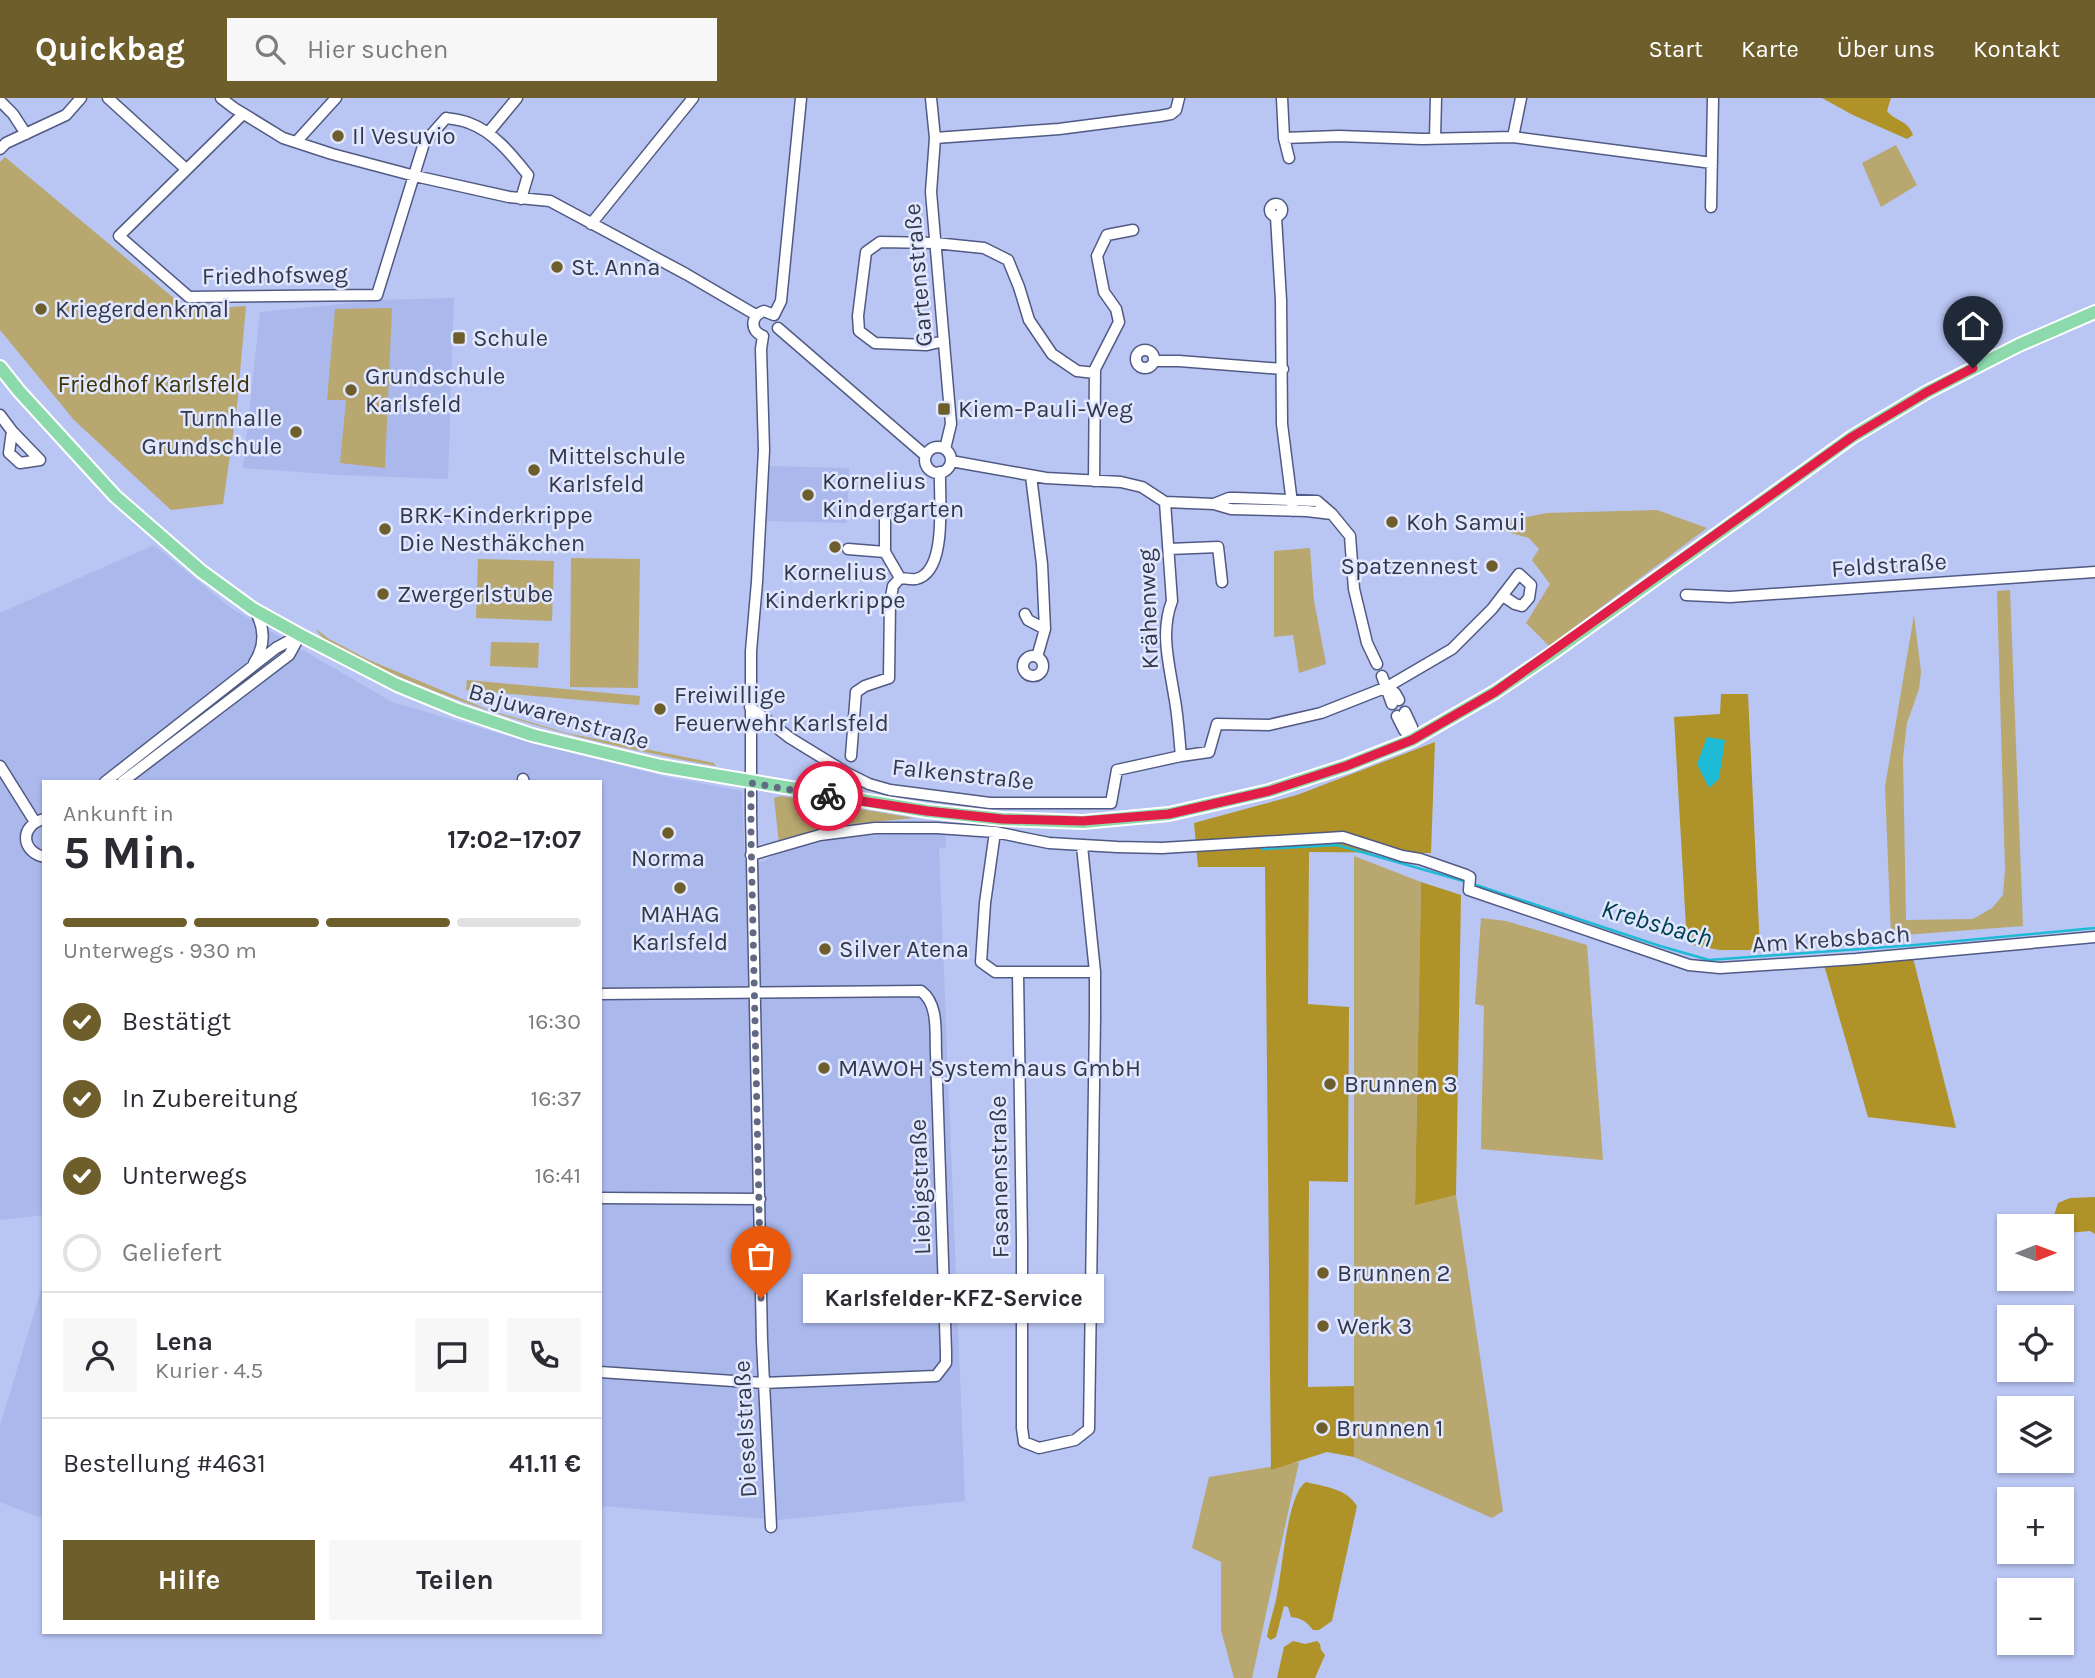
<!DOCTYPE html>
<html lang="de">
<head>
<meta charset="utf-8">
<style>
  body { margin:0; font-family:Karla,sans-serif; background:#f7f7f7; color:#2b2b33; height:100vh; display:flex; flex-direction:column; font-size:26px; white-space:nowrap }
  * { box-sizing:border-box; margin:0 }
  p { font-size:23px; color:#7c7c81 }
  .icon { flex:none; width:38px; height:38px; fill:none; stroke:currentColor; stroke-width:2; stroke-linecap:round; stroke-linejoin:round }
  .map { position:relative; flex:1; overflow:hidden }
  .drawer { position:absolute; left:42px; top:682px; width:560px; height:854px; display:flex; flex-direction:column; background:#fff; border-radius:0px; box-shadow:0 2px 5px #0004 }
  .drawer>* { flex:none }
  .needle { width:46px; rotate:89deg }
  .buttons { position:absolute; left:1997px; top:1116px; display:grid; gap:14px }
  .buttons a { display:grid; place-items:center; width:77px; height:77px; border-radius:0px; background:#fff; box-shadow:0 2px 5px #0004; font-size:35px }
  .pin { position:absolute; display:grid; place-items:center; width:60px; height:60px; color:#fff; margin:-72px -30px; border-radius:50% 50% 50% 0; rotate:-45deg; box-shadow:0 0 7px #0007 }
  .pin .icon { rotate:45deg }
  .courier { position:absolute; display:grid; place-items:center; width:70px; height:70px; margin:-35px; border:5px solid #e11d48; border-radius:50%; background:#fff; color:#222; box-shadow:0 2px 9px #0007 }
  .bubble { position:absolute; height:49px; border-radius:0px; background:#fff; box-shadow:0 2px 5px #0004; font-size:23px; font-weight:700; line-height:49px; text-align:center }
  .head em { font-style:normal; font-weight:700 }
  .head div { display:flex; flex-direction:column-reverse }
  .head { display:flex; align-items:center; justify-content:space-between; height:119px; padding:0 21px }
  h1 { font-size:46px; font-weight:700; line-height:52px }
  .bar { display:grid; grid-template-columns:repeat(4,1fr); gap:10px 7px; align-content:center; height:84px; padding:0 21px }
  .bar i { height:9px; border-radius:5px; background:#e1e1e2 }
  .bar .active { background:#6d5e2c }
  .bar p { grid-column:span 4 }
  .line { display:flex; align-items:center; gap:18px; padding:0 21px; border-top:2px solid #e1e1e2 }
  .line div { flex:1 }
  .round { display:grid; place-items:center; flex:none; width:74px; height:74px; border-radius:0px; background:#f7f7f7 }
  ol { padding:0 21px; list-style:none }
  li { display:flex; align-items:center; gap:21px; height:77px }
  li p { margin-inline-start:auto }
  li .icon { padding:7px; border-radius:50%; background:#6d5e2c; color:#fff; stroke-width:4 }
  li:last-child { color:#7c7c81 }
  li i { width:38px; height:38px; border:4px solid #e1e1e2; border-radius:50% }
  .cta { display:flex; gap:14px; margin-top:auto; padding:14px 21px }
  .cta a { flex:1; height:80px; border-radius:0px; background:#6d5e2c; color:#fff; font-size:28px; font-weight:700; line-height:80px; text-align:center }
  .cta a+a { background:#f7f7f7; color:#2b2b33 }
  header { display:flex; align-items:center; gap:42px; box-sizing:border-box; height:98px; padding:0 35px; background:#6d5e2c; color:#fff }
  header strong { font-size:33px }
  nav { display:flex; gap:38px; margin-inline-start:auto; font-size:24px }
  .search { width:490px; height:63px; background:#f7f7f7; display:flex; align-items:center; gap:18px; box-sizing:border-box; padding:0 24px; border-radius:0px; color:#7c7c81; font-size:26px }
  .map>svg:first-child { display:block }
</style>
</head>
<body>
<header>
<strong>Quickbag</strong>
<div class="search"><svg class="icon" aria-label="search" viewBox="0 0 24 24"><circle cx="10" cy="10" r="6"/><path d="M15 15l6 6"/></svg>Hier suchen</div>
<nav><a>Start</a><a>Karte</a><a>Über uns</a><a>Kontakt</a></nav>
</header>
<div class="map">
<svg width="2095" height="1580" viewBox="0 0 2095 1580">
  <rect width="100%" height="100%" fill="#b9c5f3"/>
  <path fill="#abb8ec" d="M454 200 448 381 338 377 243 370 260 214 383 202Z
    M768 368 849 370 847 425 767 423Z
    M154 447 231 510 392 604 532 645 667 679 742 693 745 766 765 763 770 759 796 750 840 740 879 737 945 735 946 750H939L965 1403 779 1422 600 1408V684H44V1117L0 1122V515Z
    M44 1182V1409L41 1420 0 1404V1328Z"/>
  <path fill="#b8a76e" d="M1896 47 1917 87 1881 109 1862 65Z
    M5 59 188 212 246 208 237 308 223 406 171 412 74 322 0 232V64Z
    M392 210 385 370 340 365 346 302H327L335 211Z
    M1657 412 1707 430 1549 548 1526 525 1550 486 1532 462 1539 451 1529 440 1497 431 1500 424 1547 415Z
    M1310 450 1314 503 1326 566 1299 575 1293 537 1274 539V453Z
    M571 460 640 461 638 590 570 589Z
    M478 461 554 463 552 523 476 520Z
    M2010 492 2023 828 1891 838 1885 689 1914 517 1921 574 1919 591 1907 625 1903 659 1906 822 1973 821 1992 810 2003 797 2005 771 1997 493Z
    M316 531 329 541 369 562 489 612 567 635 714 665 716 668C594 646 482 618 369 565 354 557 323 546 316 531Z
    M491 544 539 545 538 570 490 568Z
    M467 582 640 598 639 607 466 592Z
    M781 698 914 720 831 728 779 745 774 700Z
    M1354 758 1421 784 1415 1106 1456 1097 1503 1413 1492 1420 1354 1359Z
    M1481 820 1506 823 1587 847 1603 1062 1481 1051 1484 908 1475 906Z
    M1299 1364 1252 1580H1234L1221 1532V1464L1192 1450 1209 1379Z"/>
  <path fill="#af9329" d="M1822 0H1891L1887 13C1896 24 1907 21 1913 37L1907 41 1853 17Z
    M1721 596H1748L1760 852H1720L1687 846 1674 619 1720 616Z
    M1435 644 1431 755 1309 754 1308 906 1349 909 1348 1084 1309 1083 1308 1289 1354 1288V1359L1327 1354 1271 1372 1265 769H1198L1194 725 1297 697Z
    M1421 784 1461 797 1456 1097 1415 1107Z
    M1913 860 1956 1030 1868 1019 1824 867Z
    M2095 1099V1136L2090 1133 2066 1135 2062 1131V1129H2058L2052 1124 2058 1105 2070 1100Z
    M1306 1384C1325 1389 1346 1390 1357 1408L1332 1523 1319 1532H1313C1306 1523 1301 1520 1291 1519L1288 1509 1284 1508 1276 1539 1271 1542 1267 1539C1269 1527 1272 1518 1275 1506 1282 1482 1286 1396 1306 1384Z
    M1293 1543 1305 1546 1317 1543 1320 1546 1321 1552 1325 1557 1315 1580H1277L1284 1549Z"/>
  <path fill="#1ebbd6" d="M1707 639 1725 642 1719 681 1709 690 1697 666Z"/>
  <g fill="none" stroke-linecap="round" stroke-linejoin="round">
    <path stroke="#1ebbd6" stroke-width="2.5" d="M1262 751 1337 747 1467 784
      M1473 786 1660 848 1709 862 1915 847 2095 830"/>
    <g stroke="#515a83" stroke-width="13">
      <path id="minor" d="M108 0 186 71
        M221 0 234 10 283 40 332 56 415 78 509 99 550 103 686 176 756 217
        M931 0 935 40 931 94 951 326 945 351
        M1282 0 1284 40 1289 60
        M0 3 13 16 26 36
        M243 16 119 138 189 199 377 197 424 45 446 20C453 21 462 22 469 25 494 34 512 57 528 77L521 101
        M488 35 517 0
        M1513 39 1521 0
        M935 40 1059 31 1160 18 1171 16 1176 12 1179 0
        M1284 40 1339 38 1422 41 1513 39 1712 65
        M1435 40 1436 0
        M296 44 336 0
        M0 51 6 45 66 17 81 0
        M1270 112a6 6 0 1 1 12 0a6 6 0 1 1-12 0Z
        M1711 109 1713 0
        M1276 119 1281 202 1282 326 1293 413
        M591 126 693 0
        M774 217 781 203 801 0
        M778 230 926 358
        M763 238 761 251 764 352 757 484 751 553V716L762 1243 771 1429
        M763 238C750 233 750 218 764 213L774 217
        M944 243 927 247 875 245 859 233 858 218 866 154 880 144 935 145 984 150 1008 162 1019 189 1029 222 1052 256 1077 273 1095 275
        M1136 261a9 9 0 1 1 18 0a9 9 0 1 1-18 0Z
        M1154 263H1179L1283 271
        M0 317 12 333
        M12 333 40 362 20 365 9 355Z
        M925 362a13 13 0 1 1 26 0a13 13 0 1 1-26 0Z
        M951 363 1046 380 1121 384 1142 389 1165 404 1214 406 1231 411 1307 413 1332 416
        M1031 378 1042 466 1045 531 1037 559
        M1094 383 1095 271 1119 224 1116 211 1104 194 1097 158 1107 137 1133 132
        M1165 404 1172 503C1160 534 1169 565 1174 597 1178 617 1179 638 1181 658
        M1214 406 1229 400H1236L1317 403 1332 416 1350 438 1354 491 1367 545 1377 566
        M885 415V454L900 480
        M848 451 885 454
        M1169 451 1218 449 1222 484
        M1686 497 1730 499 2095 474
        M254 511C265 529 266 547 254 565
        M1025 516 1028 522 1045 531
        M1023 568a10 10 0 1 1 20 0a10 10 0 1 1-20 0Z
        M1382 578 1392 606
        M1387 589 1395 595 1399 602
        M750 609 790 640 847 675 869 686 890 692 990 705H1111L1117 672 1181 658 1209 654 1217 626 1269 627 1321 615 1387 589 1452 551 1492 511 1519 476 1531 487 1529 500 1522 508 1515 506 1503 498
        M1405 614 1412 629V642
        M1397 618 1404 632 1412 642
        M851 658 856 594 865 588 889 580 890 504 893 488 900 480C904 480 912 482 916 481 948 474 939 400 940 374
        M0 668 35 724
        M523 681 524 684
        M105 684 276 550 300 537
        M122 684 289 557 299 539
        M44 721C20 727 20 753 44 759
        M995 734 985 805 981 864 995 874H1095
        M751 757 820 737 875 730H937L995 734 1049 745 1117 749 1162 750 1343 739 1402 758 1420 761 1466 777 1470 779 1469 792 1689 867 1720 870 1856 861 2095 839
        M1018 875 1022 1142V1330L1024 1344 1039 1350 1075 1342 1089 1331 1095 919V874L1082 748
        M600 896 921 893C939 906 935 935 936 955L946 1254V1265L936 1278 763 1285 600 1274
        M600 1100 760 1101"/>
    </g>
    <g stroke="#fff" stroke-width="16">
      <path id="major" d="M0 269 19 293 115 398 201 473 253 511 300 537 397 587 458 612 532 637 661 668 927 713 1002 721 1083 724 1169 716 1269 693 1346 668 1412 642 1495 594 1551 556 1852 339 1927 294 2019 247 2095 214"/>
    </g>
    <use href="#minor" stroke="#fff" stroke-width="10"/>
    <use href="#major" stroke="#8cdaac" stroke-width="12"/>
  </g>
  <g fill="none" stroke-linecap="round" stroke-linejoin="round">
    <path stroke="#626985" stroke-width="7" stroke-dasharray="0 12.6" d="M761 1200 751 740V685L828 698"/>
    <path stroke="#e11d48" stroke-width="9" d="M828 698 927 713 1002 721 1083 723 1169 716 1269 693 1346 668 1412 642 1495 594 1852 339 1927 294 1973 270"/>
  </g>
  <g fill="#6d5e2c" stroke="#e0e7ff" stroke-width="2.5">
    <circle cx="338" cy="38" r="7"/>
    <circle cx="557" cy="169" r="7"/>
    <circle cx="41" cy="211" r="7"/>
    <rect x="452" y="233" width="14" height="14" rx="3.5"/>
    <circle cx="351" cy="292" r="7"/>
    <rect x="937" y="304" width="14" height="14" rx="3.5"/>
    <circle cx="296" cy="334" r="7"/>
    <circle cx="534" cy="372" r="7"/>
    <circle cx="808" cy="397" r="7"/>
    <circle cx="1392" cy="424" r="7"/>
    <circle cx="385" cy="431" r="7"/>
    <circle cx="835" cy="449" r="7"/>
    <circle cx="1492" cy="468" r="7"/>
    <circle cx="383" cy="496" r="7"/>
    <circle cx="660" cy="611" r="7"/>
    <circle cx="668" cy="735" r="7"/>
    <circle cx="680" cy="790" r="7"/>
    <circle cx="825" cy="851" r="7"/>
    <circle cx="824" cy="970" r="7"/>
    <circle cx="1330" cy="986" r="7"/>
    <circle cx="1323" cy="1175" r="7"/>
    <circle cx="1323" cy="1228" r="7"/>
    <circle cx="1322" cy="1330" r="7"/>
  </g>
  <g text-anchor="middle" stroke-width="5" stroke-linejoin="round" paint-order="stroke">
    <g font-size="24" fill="#33384a" stroke="#e0e7ff" text-anchor="start">
      <text x="352" y="46">Il Vesuvio</text>
      <text x="571" y="177">St. Anna</text>
      <text x="55" y="219">Kriegerdenkmal</text>
      <text x="473" y="248">Schule</text>
      <text x="365" y="286">Grundschule<tspan x="365" dy="28">Karlsfeld</tspan></text>
      <text x="958" y="319">Kiem-Pauli-Weg</text>
      <text x="282" y="328" text-anchor="end">Turnhalle<tspan x="282" dy="28">Grundschule</tspan></text>
      <text x="548" y="366">Mittelschule<tspan x="548" dy="28">Karlsfeld</tspan></text>
      <text x="822" y="391">Kornelius<tspan x="822" dy="28">Kindergarten</tspan></text>
      <text x="399" y="425">BRK-Kinderkrippe<tspan x="399" dy="28">Die Nesthäkchen</tspan></text>
      <text x="1406" y="432">Koh Samui</text>
      <text x="1478" y="476" text-anchor="end">Spatzennest</text>
      <text x="835" y="482" text-anchor="middle">Kornelius<tspan x="835" dy="28">Kinderkrippe</tspan></text>
      <text x="397" y="504">Zwergerlstube</text>
      <text x="674" y="605">Freiwillige<tspan x="674" dy="28">Feuerwehr Karlsfeld</tspan></text>
      <text x="668" y="768" text-anchor="middle">Norma</text>
      <text x="680" y="824" text-anchor="middle">MAHAG<tspan x="680" dy="28">Karlsfeld</tspan></text>
      <text x="839" y="859">Silver Atena</text>
      <text x="838" y="978">MAWOH Systemhaus GmbH</text>
      <text x="1344" y="994">Brunnen 3</text>
      <text x="1337" y="1183">Brunnen 2</text>
      <text x="1337" y="1236">Werk 3</text>
      <text x="1336" y="1338">Brunnen 1</text>
    </g>
    <g font-size="24" fill="#33384a" stroke="#e0e7ff">
      <text transform="translate(275 177) rotate(-1)" y="8">Friedhofsweg</text>
      <text transform="translate(918 177) rotate(-95)" y="8">Gartenstraße</text>
      <text transform="translate(1889 467) rotate(-4)" y="8">Feldstraße</text>
      <text transform="translate(1148 511) rotate(-92)" y="8">Krähenweg</text>
      <text transform="translate(559 618) rotate(16)" y="8">Bajuwarenstraße</text>
      <text transform="translate(963 676) rotate(6)" y="8">Falkenstraße</text>
      <text transform="translate(1831 841) rotate(-4)" y="8">Am Krebsbach</text>
      <text transform="translate(999 1079) rotate(-91)" y="8">Fasanenstraße</text>
      <text transform="translate(920 1089) rotate(-92)" y="8">Liebigstraße</text>
      <text transform="translate(745 1331) rotate(-93)" y="8">Dieselstraße</text>
    </g>
    <g font-size="24" fill="#3f3306" stroke="#e0e7ff">
      <text x="154" y="294">Friedhof Karlsfeld</text>
    </g>
    <g font-size="26" font-style="italic" fill="#00404c" stroke="#e0e7ff">
      <text transform="translate(1657 825) rotate(16)" y="9">Krebsbach</text>
    </g>
  </g>
</svg>
<div class="buttons">
<a><svg class="needle" viewBox="-14 -14 28 28"><path d="M0-13l5 13h-10z" fill="#e53935"/><path d="M0 13l5-13h-10z" fill="#7c7c81"/></svg></a>
<a><svg class="icon" aria-label="locate" viewBox="0 0 24 24"><circle cx="12" cy="12" r="6"/><path d="M12 2v4M12 18v4M2 12h4M18 12h4"/></svg></a>
<a><svg class="icon" aria-label="layers" viewBox="0 0 24 24"><path d="M12 4l9 5-9 5-9-5zM3 14l9 5 9-5"/></svg></a>
<a>+</a>
<a>−</a>
</div>
<div class="pin" style="left:761px;top:1200px;background:#ea580c"><svg class="icon" aria-label="bag" viewBox="0 0 24 24"><path d="M5 8h14l-1 12H6zM9 8a3 3 0 0 1 6 0"/></svg></div>
<div class="pin" style="left:1973px;top:270px;background:#1f2937"><svg class="icon" aria-label="home" viewBox="0 0 24 24"><path d="M3 11l9-7 9 7M6 9v11h12V9"/></svg></div>
<div class="courier" style="left:828px;top:698px"><svg class="icon" aria-label="bike" viewBox="0 0 24 24"><circle cx="6" cy="16" r="4"/><circle cx="18" cy="16" r="4"/><path d="M6 16l4-8h5l3 8M10 8l3 8H6M13 5h3"/></svg></div>
<div class="bubble" style="left:803px;top:1176px;width:301px">Karlsfelder-KFZ-Service</div>
<section class="drawer">
<div class="head"><div><h1>5 Min.</h1><p>Ankunft in</p></div><em>17:02–17:07</em></div>
<div class="bar"><i class="active"></i><i class="active"></i><i class="active"></i><i></i><p>Unterwegs · 930 m</p></div>
<ol>
<li><svg class="icon" aria-label="check" viewBox="0 0 24 24"><path d="M5 12l5 5 9-10"/></svg>Bestätigt<p>16:30</p></li>
<li><svg class="icon" aria-label="check" viewBox="0 0 24 24"><path d="M5 12l5 5 9-10"/></svg>In Zubereitung<p>16:37</p></li>
<li><svg class="icon" aria-label="check" viewBox="0 0 24 24"><path d="M5 12l5 5 9-10"/></svg>Unterwegs<p>16:41</p></li>
<li><i></i>Geliefert</li>
</ol>
<div class="line" style="height:126px"><a class="round"><svg class="icon" aria-label="person" viewBox="0 0 24 24"><circle cx="12" cy="8" r="4"/><path d="M4 21q1-7 8-7t8 7"/></svg></a><div><b>Lena</b><p>Kurier · 4.5</p></div><a class="round"><svg class="icon" aria-label="chat" viewBox="0 0 24 24"><path d="M4 5h16v11H9l-5 4z"/></svg></a><a class="round"><svg class="icon" aria-label="phone" viewBox="0 0 24 24"><path d="M5 4h4l2 5-3 2q2 4 5 5l2-3 5 2v4C11 20 4 13 5 4z"/></svg></a></div>
<div class="line" style="height:91px"><div>Bestellung #4631</div><b>41.11 €</b></div>
<div class="cta"><a>Hilfe</a><a>Teilen</a></div>
</section>
</div>
</body>
</html>
